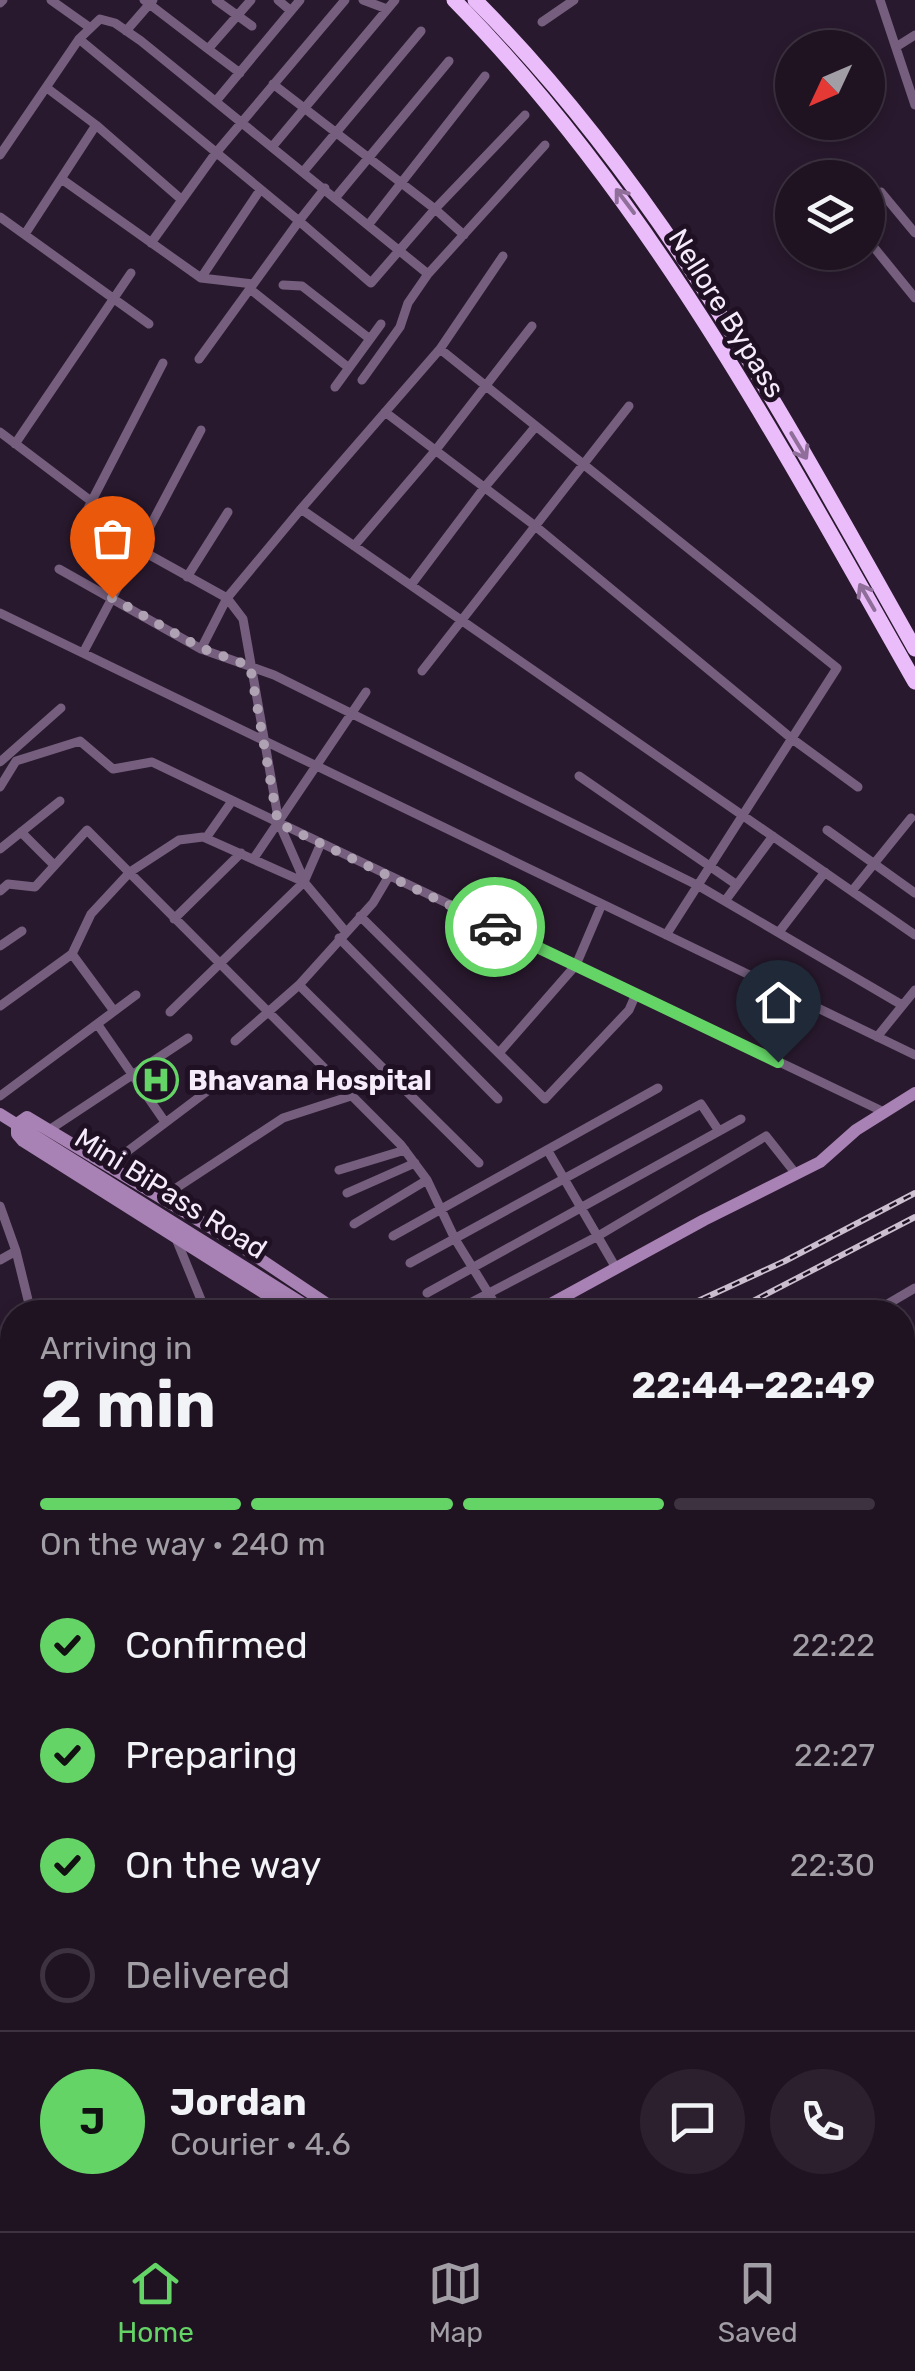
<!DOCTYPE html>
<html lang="en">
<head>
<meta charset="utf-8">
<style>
  body { margin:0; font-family:Rubik,sans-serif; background:#2c202f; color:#f1f3f6; height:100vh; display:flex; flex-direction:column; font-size:38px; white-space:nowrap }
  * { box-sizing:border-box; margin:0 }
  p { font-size:32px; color:#a19ea5 }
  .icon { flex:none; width:55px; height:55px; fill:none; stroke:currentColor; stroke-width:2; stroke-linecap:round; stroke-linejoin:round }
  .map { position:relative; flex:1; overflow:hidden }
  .drawer { position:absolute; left:0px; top:1300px; width:915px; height:932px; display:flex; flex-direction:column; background:#1f1322; border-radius:40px 40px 0 0; box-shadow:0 5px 15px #0003,0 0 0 2px #3c3240 }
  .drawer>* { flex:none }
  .needle { width:65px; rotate:226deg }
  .fabs { position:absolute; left:775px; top:30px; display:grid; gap:20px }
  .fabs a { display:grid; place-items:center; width:110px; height:110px; border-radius:50%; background:#1f1322; box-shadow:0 5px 15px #0003,0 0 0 2px #3c3240; font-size:50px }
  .pin { position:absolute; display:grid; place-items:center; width:85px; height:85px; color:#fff; margin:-102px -42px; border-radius:50% 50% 50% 0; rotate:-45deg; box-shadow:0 0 10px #0007 }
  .pin .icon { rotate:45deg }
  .courier { position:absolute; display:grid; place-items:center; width:100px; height:100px; margin:-50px; border:8px solid #65d467; border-radius:50%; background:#fff; color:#222; box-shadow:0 2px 12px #0007 }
  .summary em { font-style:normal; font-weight:700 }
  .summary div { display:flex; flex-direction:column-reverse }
  .summary { display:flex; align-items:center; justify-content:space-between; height:170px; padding:0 40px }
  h1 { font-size:65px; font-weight:700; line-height:75px }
  .bar { display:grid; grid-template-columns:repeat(4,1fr); gap:15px 10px; align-content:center; height:120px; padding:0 40px }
  .bar i { height:12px; border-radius:8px; background:#3c3240 }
  .bar .current { background:#65d467 }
  .bar p { grid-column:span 4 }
  .line { display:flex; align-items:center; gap:25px; padding:0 40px; border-top:2px solid #3c3240 }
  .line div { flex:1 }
  .round { display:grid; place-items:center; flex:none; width:105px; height:105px; border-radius:52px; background:#2c202f }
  ol { padding:0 40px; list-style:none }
  li { display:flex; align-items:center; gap:30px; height:110px }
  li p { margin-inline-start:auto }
  li .icon { padding:10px; border-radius:50%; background:#65d467; color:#111; stroke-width:4 }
  li:last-child { color:#a19ea5 }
  li i { width:55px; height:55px; border:5px solid #3c3240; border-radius:50% }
  .menu { display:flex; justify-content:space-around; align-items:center; height:140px; border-top:2px solid #3c3240; background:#1f1322; font-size:28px; color:#a19ea5 }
  .menu a { display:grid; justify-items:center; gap:5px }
  .menu .current { color:#65d467 }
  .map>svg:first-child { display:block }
</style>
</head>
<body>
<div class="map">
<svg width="915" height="2231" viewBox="0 0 915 2231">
  <rect width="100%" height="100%" fill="#29192e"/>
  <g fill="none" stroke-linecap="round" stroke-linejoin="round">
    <path stroke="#765f7e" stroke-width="9" d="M51 0 89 27
      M144 0 208 49
      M216 0 252 26
      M278 0 291 11
      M363 0 387 9
      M880 0 915 105
      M0 3 3 0
      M542 22 574 0
      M126 31 153 0
      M79 39 299 221 199 359
      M896 47 915 35
      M240 73 208 49 251 0
      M273 84 435 209 464 235
      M47 88 96 125 182 200
      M216 101 300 0
      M272 147 395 0
      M0 155 79 39 100 19 115 23 141 41 428 274
      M303 172 421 31
      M63 180 201 278 253 284
      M325 188 299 221 371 283 435 209 525 115
      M336 197 449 61
      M868 206 881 192 915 233
      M0 217 149 324
      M369 224 485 76
      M25 234 96 125
      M868 240 915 298
      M151 243 215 154 345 0
      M503 256 440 349 301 509 915 935
      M201 278 260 190
      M283 285 302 286 370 339
      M250 289 349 368
      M440 349 837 668 666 935
      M163 363 83 518 227 598 201 649
      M362 380 400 327 408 303 428 274 545 145
      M335 387 381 324
      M385 412 534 525 791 738 858 787
      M0 432 91 501
      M15 444 131 273
      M301 509 227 598 243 619 279 823 304 880
      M354 546 435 451 532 326
      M59 569 201 649 274 675 699 886 902 1005
      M187 577 228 512
      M411 585 484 488 536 426
      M0 613 915 1055
      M83 653 201 430
      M422 671 629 406
      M0 762 61 708
      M579 776 737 885
      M0 787 16 761 80 741 113 769 152 762 884 1112
      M827 830 915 893
      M21 832 54 865
      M206 838 232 801
      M0 849 60 801
      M254 858 366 692
      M0 891 8 884 35 887 87 830 401 1145 427 1180 455 1239 500 1312
      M852 891 911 818
      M725 901 773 836
      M360 916 545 1099 629 1010 636 994
      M174 919 241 853
      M779 932 825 872
      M339 938 498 1099
      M0 946 22 931
      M72 954 114 1011
      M299 985 479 1163
      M0 1006 72 954 91 914 130 872 179 840 203 837 304 882 345 931
      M170 1012 304 882 321 843
      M98 1025 165 1122
      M877 1037 915 990
      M235 1041 299 985 373 903 389 876
      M499 1053 576 965 602 904
      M0 1096 136 995
      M49 1130 188 1038
      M548 1151 616 1268
      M108 1166 218 1083
      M339 1170 405 1150
      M347 1193 415 1163
      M161 1198 283 1118 351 1096
      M0 1206 16 1251 31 1312
      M354 1224 427 1180
      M393 1236 658 1088
      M177 1241 206 1312
      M0 1260 16 1251
      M410 1263 701 1104 719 1131
      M427 1293 741 1119
      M802 1305 806 1312
      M453 1312 598 1236 766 1136 796 1174
      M874 1312 915 1288
      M902 1343 915 1335
      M902 1415 915 1446
      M0 1460 12 1479
      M0 1490 12 1481
      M902 1542 915 1575
      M0 1551 12 1546
      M0 1634 12 1628
      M902 1718 915 1714
      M0 1827 12 1820
      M902 1887 915 1883
      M0 1985 12 2045
      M902 2006 915 2047
      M0 2073 12 2070
      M902 2146 915 2145
      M0 2154 12 2152
      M0 2219 12 2216
      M101 2220 104 2231
      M175 2220 178 2231
      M245 2220 248 2231
      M315 2220 317 2231
      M397 2220 401 2231
      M617 2220 620 2231
      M691 2220 694 2231
      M719 2220 723 2231
      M791 2220 794 2231"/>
    <path stroke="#a882b4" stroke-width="12" d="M0 1114 316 1312
      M294 1312 23 1141 17 1134V1124L27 1117 233 1241 339 1312
      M536 1312 704 1220 820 1162 856 1130 915 1093
      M902 2184 915 2183
      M902 2196 915 2195
      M867 2220 870 2231
      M405 2231 475 2220
      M502 2231 528 2225 599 2220"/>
    <path stroke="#ebbcfa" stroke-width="15" d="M454 0C649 198 779 443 915 682
      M475 0C661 186 787 422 915 649"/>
    <g stroke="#cbbfcf" stroke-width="6">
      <path id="rail" d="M674 1312 785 1261 915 1193
        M732 1312 915 1217
        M0 1647 12 1640
        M0 1670 12 1664
        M0 1694 12 1688"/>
    </g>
    <use href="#rail" stroke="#1f1024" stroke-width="2.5" stroke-dasharray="8" stroke-linecap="butt"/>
  </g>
  <defs><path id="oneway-shaft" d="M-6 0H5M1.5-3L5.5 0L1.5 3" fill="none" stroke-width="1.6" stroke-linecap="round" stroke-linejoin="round" transform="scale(2.5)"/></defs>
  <g stroke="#8f6f9a">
    <use href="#oneway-shaft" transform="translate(625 201) rotate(-127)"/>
    <use href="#oneway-shaft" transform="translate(799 446) rotate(59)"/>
    <use href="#oneway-shaft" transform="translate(867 597) rotate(-120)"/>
  </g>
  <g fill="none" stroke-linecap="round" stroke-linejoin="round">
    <path stroke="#aea2b3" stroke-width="10" stroke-dasharray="0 18" d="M112 598 201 648 250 666 278 823 495 927"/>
    <path stroke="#65d467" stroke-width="12" d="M495 927 778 1062"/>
  </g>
  <defs>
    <g id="hospital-ring" transform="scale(2.25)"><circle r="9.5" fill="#1f1024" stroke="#65d467" stroke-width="1.5"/><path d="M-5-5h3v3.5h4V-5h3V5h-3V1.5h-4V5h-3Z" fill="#65d467"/></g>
  </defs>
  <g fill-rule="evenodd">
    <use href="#hospital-ring" x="156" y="1080"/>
  </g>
  <g text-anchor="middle" stroke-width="10" stroke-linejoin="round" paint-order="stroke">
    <g font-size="28" fill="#f6ebfa" stroke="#1f1024">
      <text transform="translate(727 313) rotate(58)" y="10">Nellore Bypass</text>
      <text transform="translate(171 1193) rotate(32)" y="10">Mini BiPass Road</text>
    </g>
    <g font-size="28" font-weight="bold" fill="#f6ebfa" stroke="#1f1024" text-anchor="start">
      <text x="188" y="1090">Bhavana Hospital</text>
    </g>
  </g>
</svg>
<div class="fabs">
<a><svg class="needle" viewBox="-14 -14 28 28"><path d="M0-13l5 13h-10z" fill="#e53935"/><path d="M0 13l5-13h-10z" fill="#a19ea5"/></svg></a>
<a><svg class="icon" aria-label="layers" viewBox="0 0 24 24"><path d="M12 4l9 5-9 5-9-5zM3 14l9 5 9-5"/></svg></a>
</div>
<div class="pin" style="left:112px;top:598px;background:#ea580c"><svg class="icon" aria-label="bag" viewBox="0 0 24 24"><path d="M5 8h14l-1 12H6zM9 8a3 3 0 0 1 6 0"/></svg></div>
<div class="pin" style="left:778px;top:1062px;background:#1f2937"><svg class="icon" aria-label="home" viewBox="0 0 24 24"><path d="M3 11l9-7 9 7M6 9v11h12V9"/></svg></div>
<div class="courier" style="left:495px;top:927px"><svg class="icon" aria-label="car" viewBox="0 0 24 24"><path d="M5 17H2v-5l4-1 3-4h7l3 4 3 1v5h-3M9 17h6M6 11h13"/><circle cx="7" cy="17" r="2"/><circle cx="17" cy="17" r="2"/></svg></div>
<section class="drawer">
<div class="summary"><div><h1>2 min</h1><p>Arriving in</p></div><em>22:44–22:49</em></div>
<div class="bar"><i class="current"></i><i class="current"></i><i class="current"></i><i></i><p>On the way · 240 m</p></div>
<ol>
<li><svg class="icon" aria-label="check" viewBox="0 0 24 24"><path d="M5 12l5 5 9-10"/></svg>Confirmed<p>22:22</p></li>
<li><svg class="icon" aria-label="check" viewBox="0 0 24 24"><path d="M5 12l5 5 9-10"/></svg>Preparing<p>22:27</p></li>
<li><svg class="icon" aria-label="check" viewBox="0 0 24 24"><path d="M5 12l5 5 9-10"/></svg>On the way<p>22:30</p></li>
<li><i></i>Delivered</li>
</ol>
<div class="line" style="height:180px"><b class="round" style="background:#65d467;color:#111">J</b><div><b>Jordan</b><p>Courier · 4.6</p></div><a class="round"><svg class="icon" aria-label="chat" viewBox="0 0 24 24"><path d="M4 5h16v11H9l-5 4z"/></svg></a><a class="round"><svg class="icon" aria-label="phone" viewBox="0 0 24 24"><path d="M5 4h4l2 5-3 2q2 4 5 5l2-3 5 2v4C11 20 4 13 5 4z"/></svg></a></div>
</section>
</div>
<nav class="menu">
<a class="current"><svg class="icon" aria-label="home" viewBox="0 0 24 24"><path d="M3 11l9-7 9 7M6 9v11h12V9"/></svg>Home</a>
<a><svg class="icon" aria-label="map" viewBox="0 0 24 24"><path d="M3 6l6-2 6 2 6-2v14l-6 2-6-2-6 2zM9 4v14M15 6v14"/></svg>Map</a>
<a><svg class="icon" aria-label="saved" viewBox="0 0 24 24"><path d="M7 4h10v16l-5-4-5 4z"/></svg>Saved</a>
</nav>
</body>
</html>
